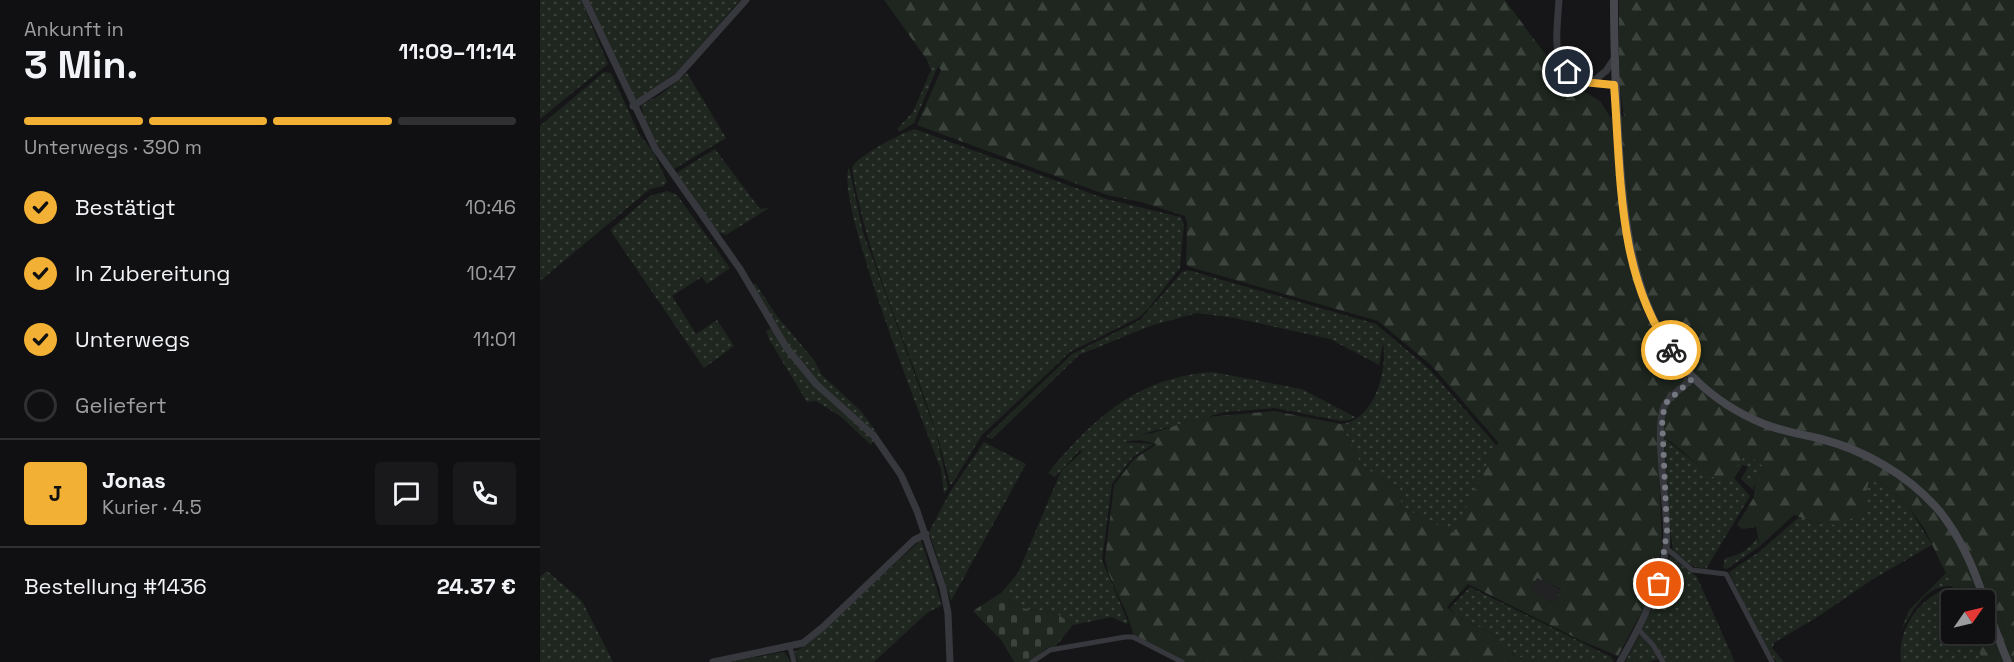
<!DOCTYPE html>
<html lang="de">
<head>
<meta charset="utf-8">
<style>
  body { margin:0; font-family:"Space Grotesk",sans-serif; background:#19191b; color:#f1f3f6; height:100vh; display:flex; flex-direction:column; font-size:22px; white-space:nowrap }
  * { box-sizing:border-box; margin:0 }
  p { font-size:20px; color:#9c9d9f }
  .icon { flex:none; width:33px; height:33px; fill:none; stroke:currentColor; stroke-width:2; stroke-linecap:round; stroke-linejoin:round }
  .map { position:relative; flex:1; overflow:hidden }
  .panel { display:flex; flex-direction:column; background:#101012; width:540px }
  .panel>* { flex:none }
  .needle { width:39px; rotate:56deg }
  .controls { position:absolute; left:1401px; top:590px; display:grid; gap:12px }
  .controls a { display:grid; place-items:center; width:54px; height:54px; border-radius:6px; background:#101012; box-shadow:0 6px 24px #0002,0 0 0 2px #303032; font-size:30px }
  .pin { position:absolute; display:grid; place-items:center; width:51px; height:51px; color:#fff; margin:-26px; border:3px solid #fff; border-radius:50%; box-shadow:0 2px 6px #0007 }
  .courier { position:absolute; display:grid; place-items:center; width:60px; height:60px; margin:-30px; border:4px solid #f2b134; border-radius:50%; background:#fff; color:#222; box-shadow:0 2px 8px #0007 }
  .summary em { font-style:normal; font-weight:700 }
  .summary div { display:flex; flex-direction:column-reverse }
  .summary { display:flex; align-items:center; justify-content:space-between; height:102px; padding:0 24px }
  h1 { font-size:39px; font-weight:700; line-height:45px }
  .bar { display:grid; grid-template-columns:repeat(4,1fr); gap:9px 6px; align-content:center; height:72px; padding:0 24px }
  .bar i { height:8px; border-radius:4px; background:#303032 }
  .bar .current { background:#f2b134 }
  .bar p { grid-column:span 4 }
  .line { display:flex; align-items:center; gap:15px; padding:0 24px; border-top:2px solid #303032 }
  .line div { flex:1 }
  .round { display:grid; place-items:center; flex:none; width:63px; height:63px; border-radius:6px; background:#19191b }
  ol { padding:0 24px; list-style:none }
  li { display:flex; align-items:center; gap:18px; height:66px }
  li p { margin-inline-start:auto }
  li .icon { padding:6px; border-radius:50%; background:#f2b134; color:#111; stroke-width:4 }
  li:last-child { color:#9c9d9f }
  li i { width:33px; height:33px; border:3px solid #303032; border-radius:50% }
  main { display:flex; flex:1; min-height:0 }
  .map>svg:first-child { display:block }
</style>
</head>
<body>
<main>
<section class="panel">
<div class="summary"><div><h1>3 Min.</h1><p>Ankunft in</p></div><em>11:09–11:14</em></div>
<div class="bar"><i class="current"></i><i class="current"></i><i class="current"></i><i></i><p>Unterwegs · 390 m</p></div>
<ol>
<li><svg class="icon" aria-label="check" viewBox="0 0 24 24"><path d="M5 12l5 5 9-10"/></svg>Bestätigt<p>10:46</p></li>
<li><svg class="icon" aria-label="check" viewBox="0 0 24 24"><path d="M5 12l5 5 9-10"/></svg>In Zubereitung<p>10:47</p></li>
<li><svg class="icon" aria-label="check" viewBox="0 0 24 24"><path d="M5 12l5 5 9-10"/></svg>Unterwegs<p>11:01</p></li>
<li><i></i>Geliefert</li>
</ol>
<div class="line" style="height:108px"><b class="round" style="background:#f2b134;color:#111">J</b><div><b>Jonas</b><p>Kurier · 4.5</p></div><a class="round"><svg class="icon" aria-label="chat" viewBox="0 0 24 24"><path d="M4 5h16v11H9l-5 4z"/></svg></a><a class="round"><svg class="icon" aria-label="phone" viewBox="0 0 24 24"><path d="M5 4h4l2 5-3 2q2 4 5 5l2-3 5 2v4C11 20 4 13 5 4z"/></svg></a></div>
<div class="line" style="height:78px"><div>Bestellung #1436</div><b>24.37 €</b></div>
</section>
<div class="map">
<svg width="1474" height="662" viewBox="0 0 1474 662">
  <defs>
    <pattern id="grass-dots" width="8" height="8" patternUnits="userSpaceOnUse" patternTransform="scale(1.5)"><rect width="8" height="8" fill="#1e261f"/><path d="M2 2h.1M6 6h.1" fill="none" stroke="#3c433d" stroke-width="1.8" stroke-linecap="round"/></pattern>
    <pattern id="forest-firs" width="22" height="20" patternUnits="userSpaceOnUse" patternTransform="scale(1.5)"><rect width="22" height="20" fill="#1e261f"/><path d="M5 1l3.5 6h-7zM16 11l3.5 6h-7z" fill="#3c433d"/></pattern>
    <pattern id="cemetery-stones" width="16" height="16" patternUnits="userSpaceOnUse" patternTransform="scale(1.5)"><rect width="16" height="16" fill="#1e261f"/><path d="M2 7V4a2 2 0 0 1 4 0v3zM10 15v-3a2 2 0 0 1 4 0v3z" fill="#3c433d"/></pattern>
  </defs>
  <rect width="100%" height="100%" fill="#161618"/>
  <path fill="#222225" d="M997 577 1021 590 1014 603 991 591Z"/>
  <path fill="url(#grass-dots)" d="M0 0H41L68 64 0 119Z
    M49 0H200L137 72 96 100 91 96Z
    M387 60 393 61 398 66 374 123 359 132 358 128 373 112 391 70Z
    M64 72 71 73 99 134 114 153 127 182 124 186 110 189 0 281V126Z
    M147 73 186 138 134 169C119 148 105 127 101 105L120 95Z
    M375 129 566 199 636 216 641 217 644 224 640 268 608 309 598 318 530 352 442 435 412 484H410C386 376 329 278 312 168 315 157 363 132 375 129Z
    M175 149 220 209 229 208 186 235 178 232 136 173Z
    M309 167 323 232 396 433 408 488 404 494 401 469C384 424 294 200 309 167Z
    M127 191 137 195 190 268 167 284 162 277 132 296 156 334 177 320 194 346 164 368 70 230 110 196Z
    M648 270 836 324 889 369 957 446 914 534 860 506 863 491 822 466 801 424C834 421 848 371 843 343L839 365 790 339 695 318 657 313 610 326 539 355 452 439 446 437 532 354 600 320 642 272Z
    M215 283 237 316 274 360 282 375 321 411 337 433 331 445 300 416 276 401 267 402 230 341 226 331 235 326 213 287Z
    M673 372 762 389 815 417 810 420 801 421 735 408 685 412 599 435V440L582 442 614 444 593 457 572 484 562 560 588 622 586 624 572 617 533 625 517 614 482 608 461 593 478 573 521 471 542 452 540 450 515 477 508 473C554 418 597 377 673 372Z
    M1124 438 1173 477 1207 453 1224 467 1215 479 1213 490 1201 479 1208 467 1203 465 1194 478 1210 496 1166 569C1154 568 1141 561 1134 551 1129 542 1126 456 1124 438Z
    M444 442 486 464 411 601 389 532 410 492Z
    M1340 481 1368 506 1392 545 1333 579 1279 616 1235 642 1232 648 1244 662H1236L1216 630 1189 572 1219 552 1259 517 1280 524 1324 509 1327 484Z
    M1217 538 1220 546 1187 569 1183 568 1185 558C1198 556 1210 549 1217 538Z
    M381 540 402 605 387 613 334 662H258L254 652 268 644Z
    M1130 556 1157 577 1195 662H1124L1101 629 1113 607Z
    M7 571 42 601 73 662H0V577Z
    M1407 572 1413 586C1386 584 1372 611 1361 631L1369 610Z
    M930 587 1071 657 1074 662H999L979 658 968 650 961 638 917 616 910 608Z
    M1405 589 1416 594 1419 600H1412V633H1432L1443 662H1361C1357 631 1377 601 1405 589Z
    M1100 634 1111 644 1119 659 1109 662H1085Z
    M244 652 251 662H189L195 661Z"/>
  <path fill="url(#forest-firs)" fill-rule="evenodd" d="M344 0H965L1022 77 1061 102 1070 117 1084 116 1079 81V0H1474V662H1443L1432 633H1444V600H1419L1384 528 1368 506 1340 481 1328 484 1324 509C1299 532 1284 526 1254 515L1220 546 1216 527 1202 529 1197 525 1214 497 1215 479 1224 467 1207 453 1188 478 1182 481C1162 474 1142 445 1118 435L1122 548 1105 606 1078 656 1042 641 928 584 907 607 917 616 961 638 973 655 999 662H644L593 634C588 608 570 586 565 559L574 485 594 459 617 444 599 440 598 435 613 433 666 415 667 417 734 411 801 424 822 466 863 491 860 506 914 533 958 442 892 366 838 321 650 267 646 264 647 223 645 216 601 202 567 195 377 125 401 70 393 61 387 60ZM997 578 1021 589 1014 603 991 591Z"/>
  <path fill="url(#cemetery-stones)" d="M461 593 482 608 517 614 533 625 515 647 507 648 489 662H474L462 641 433 611Z"/>
  <g fill="none" stroke-linecap="round" stroke-linejoin="round">
    <path stroke="#37383d" stroke-width="5" d="M1126 548 1152 570 1186 574 1232 662
      M1098 629 1113 645 1123 662
      M250 647 254 662
      M492 662 510 650 585 637H593L642 662"/>
    <path stroke="#37383d" stroke-width="7" d="M45 0 115 148 200 269 246 347 276 384 334 436 361 475 377 511 403 588 408 613 410 662
      M1019 0C1015 53 1009 83 1074 85
      M1051 83 1066 71 1074 59
      M93 106 137 77 206 0
      M173 662 263 643 283 627 374 540 386 534
      M1080 662C1101 625 1119 590 1126 548 1131 515 1111 425 1126 403 1133 393 1145 386 1153 378"/>
    <path stroke="#45474d" stroke-width="8" d="M1074 0C1074 50 1076 99 1079 149 1086 263 1106 376 1224 424 1242 431 1261 434 1281 439 1324 450 1366 474 1396 507 1435 552 1445 609 1468 662"/>
  </g>
  <g fill="none" stroke-linecap="round" stroke-linejoin="round">
    <path stroke="#757880" stroke-width="6" stroke-dasharray="0 10.8" d="M1119 584 1127 531 1122 418 1126 403 1153 378 1131 350"/>
    <path stroke="#f2b134" stroke-width="8" d="M1028 72 1043 82 1074 85C1081 173 1077 275 1131 350"/>
  </g>
</svg>
<div class="controls">
<a><svg class="needle" viewBox="-14 -14 28 28"><path d="M0-13l5 13h-10z" fill="#e53935"/><path d="M0 13l5-13h-10z" fill="#9c9d9f"/></svg></a>
</div>
<div class="pin" style="left:1119px;top:584px;background:#ea580c"><svg class="icon" aria-label="bag" viewBox="0 0 24 24"><path d="M5 8h14l-1 12H6zM9 8a3 3 0 0 1 6 0"/></svg></div>
<div class="pin" style="left:1028px;top:72px;background:#1f2937"><svg class="icon" aria-label="home" viewBox="0 0 24 24"><path d="M3 11l9-7 9 7M6 9v11h12V9"/></svg></div>
<div class="courier" style="left:1131px;top:350px"><svg class="icon" aria-label="bike" viewBox="0 0 24 24"><circle cx="6" cy="16" r="4"/><circle cx="18" cy="16" r="4"/><path d="M6 16l4-8h5l3 8M10 8l3 8H6M13 5h3"/></svg></div>
</div>
</main>
</body>
</html>
